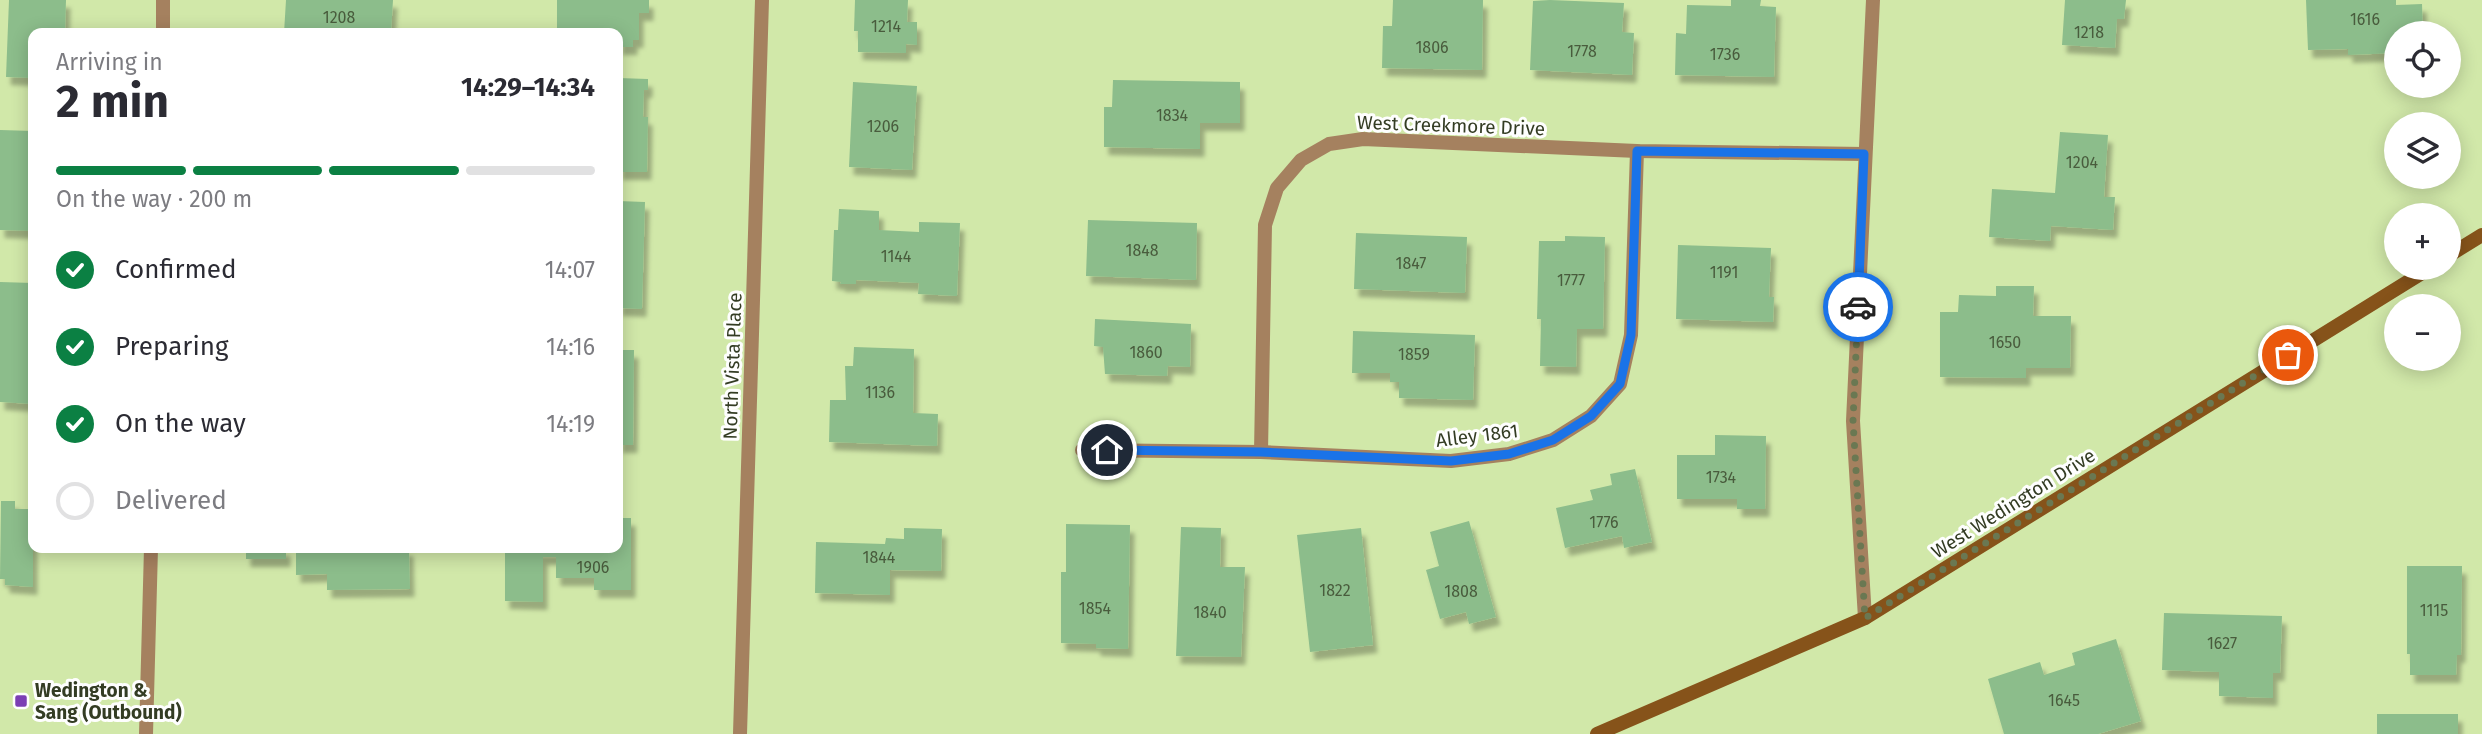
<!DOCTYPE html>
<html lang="en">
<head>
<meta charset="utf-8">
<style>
  body { margin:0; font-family:"Fira Sans",sans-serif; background:#f7f7f7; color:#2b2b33; height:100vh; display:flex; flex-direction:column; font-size:26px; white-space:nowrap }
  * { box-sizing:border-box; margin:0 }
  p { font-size:23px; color:#7c7c81 }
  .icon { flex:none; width:38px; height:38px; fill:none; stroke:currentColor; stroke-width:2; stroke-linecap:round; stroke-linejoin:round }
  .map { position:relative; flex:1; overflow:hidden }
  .sheet { position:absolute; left:28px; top:28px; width:595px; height:525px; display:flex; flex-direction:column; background:#fff; border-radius:14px; box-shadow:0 4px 18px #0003 }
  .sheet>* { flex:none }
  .fabs { position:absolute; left:2384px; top:21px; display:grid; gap:14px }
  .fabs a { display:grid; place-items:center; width:77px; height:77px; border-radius:50%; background:#fff; box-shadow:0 4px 18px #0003; font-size:35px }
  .pin { position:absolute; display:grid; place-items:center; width:60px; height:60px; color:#fff; margin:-30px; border:4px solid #fff; border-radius:50%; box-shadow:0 2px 7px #0007 }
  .courier { position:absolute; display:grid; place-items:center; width:70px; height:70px; margin:-35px; border:5px solid #1a73e8; border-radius:50%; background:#fff; color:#222; box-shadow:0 2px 9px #0007 }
  .summary em { font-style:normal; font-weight:700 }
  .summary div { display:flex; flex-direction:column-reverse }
  .summary { display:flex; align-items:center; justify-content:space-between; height:119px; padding:0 28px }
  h1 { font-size:46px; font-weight:700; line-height:52px }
  .bar { display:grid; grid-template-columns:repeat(4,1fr); gap:10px 7px; align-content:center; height:84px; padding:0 28px }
  .bar i { height:9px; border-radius:5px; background:#e1e1e2 }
  .bar .on { background:#0b8043 }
  .bar p { grid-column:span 4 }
  ol { padding:0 28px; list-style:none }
  li { display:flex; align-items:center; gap:21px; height:77px }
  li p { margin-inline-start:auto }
  li .icon { padding:7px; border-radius:50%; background:#0b8043; color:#fff; stroke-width:4 }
  li:last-child { color:#7c7c81 }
  li i { width:38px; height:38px; border:4px solid #e1e1e2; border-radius:50% }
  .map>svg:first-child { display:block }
</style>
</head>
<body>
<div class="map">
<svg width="2482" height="734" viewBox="0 0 2482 734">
  <defs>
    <filter id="shadow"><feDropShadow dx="4.5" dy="8" stdDeviation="2" flood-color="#0004"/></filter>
  </defs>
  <rect width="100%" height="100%" fill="#d1e8a9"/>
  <path fill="#8cbd8b" filter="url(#shadow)" d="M9 0H66L65 33H33V78L6 77Z
    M286 0H393L391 33H284Z
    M557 0H649V13H639V40H633V47H618V33H572V30L557 29Z
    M855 0H908L907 22H917V45L906 44V53L858 52V31H854Z
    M1393 0H1483L1482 70 1382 68 1383 26H1392Z
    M1550 0 1624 3 1622 32 1634 33 1632 75 1530 70 1533 1Z
    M1731 0H1761L1760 6 1776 7 1774 77 1675 75 1676 33 1686 34 1687 5 1731 6Z
    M2065 0H2126L2124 19H2117L2115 48 2062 45Z
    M2306 0H2396V5L2422 4 2423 33H2396V53L2348 55V49L2308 50Z
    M618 78 648 79V90H644L643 117H648L647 172H618Z
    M1113 80 1240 82V123H1200V149L1104 147V107H1112Z
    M853 82 917 86 912 170 849 167Z
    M0 130 33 131V231L0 230Z
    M2060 132 2108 135 2104 197H2115L2113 230 2051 226 2050 241 1989 237 1992 189 2055 193Z
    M618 201 645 202 642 309 618 308Z
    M839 209 879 211V230L919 232V222L960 223 957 296 918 294 919 283 856 280V284H840L841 282 832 281 834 230H838Z
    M1088 220 1197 223 1196 280 1086 276Z
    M1356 233 1467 237 1465 293 1354 289Z
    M1565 236 1605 237 1603 329H1577L1576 367 1540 366 1541 319H1537L1539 241H1565Z
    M1678 245 1771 248 1769 297H1774L1773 322 1676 319Z
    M0 282 33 283V404L0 402Z
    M1996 286H2034L2033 316H2071L2070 368H2026V378L1940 377V312H1958L1959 295 1996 296Z
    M1095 319 1191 324 1190 367 1168 366 1167 376 1105 374 1103 347 1094 346Z
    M1353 331 1475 335 1473 400 1399 398V382H1390V373H1352Z
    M854 347 914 349 913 413 938 414 937 446 829 442 830 400H846L845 366H853Z
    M618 350H634L633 445H618Z
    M1715 435 1766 436 1765 509H1737V499H1677V455H1715Z
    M1635 469 1652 542 1624 548 1622 536 1565 548 1556 508 1593 500 1590 490 1612 485 1610 474Z
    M1 501H15V509H33V587L5 585V579H0Z
    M618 518H631V590H594V578H556V557H543V602L505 601V548H618Z
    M1469 521 1496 617 1469 624 1466 612 1440 619 1426 570 1439 566 1430 532Z
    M1066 524 1130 525 1128 649 1096 648V644L1061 643V572H1066Z
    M1181 527 1221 528 1220 567H1245L1241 657 1176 656Z
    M904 528 942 529 941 571 890 570V595L815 593 816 542 885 544 886 538 904 539Z
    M1361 528 1373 645 1310 652 1297 535Z
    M246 548H286V559H246Z
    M296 548H409L410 589 327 590V574L296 575Z
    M2407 566H2462L2461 655H2457L2456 675H2410V654H2407Z
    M2164 613 2282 616 2280 673H2273V698L2219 696V672L2162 670Z
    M2116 639 2141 721 2098 734H2004L1988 679 2040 662 2044 675 2075 665 2072 653Z
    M2377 714H2458V734H2377Z"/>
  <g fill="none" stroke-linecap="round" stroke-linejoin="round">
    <path stroke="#a5815f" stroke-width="14" d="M1082 450 1261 452 1451 461 1509 454 1553 440 1591 416 1620 384 1631 335 1637 151"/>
    <path stroke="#a5815f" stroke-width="14" d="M163 33V0
      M1261 452 1265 225 1277 188 1301 160 1329 144 1363 139 1637 151 1864 154
      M1865 618 1853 421 1873 0
      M146 734 151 548
      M740 734 762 0"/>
    <path stroke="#86531a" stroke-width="14" d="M2448 256 2482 235
      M1597 734 1865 618 2430 268"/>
  </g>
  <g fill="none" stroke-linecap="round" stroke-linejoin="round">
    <path stroke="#6a7852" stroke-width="7" stroke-dasharray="0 12.6" d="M1858 307 1853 421 1865 618 2288 355"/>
    <path stroke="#1a73e8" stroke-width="9" d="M1107 450 1261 452 1451 461 1509 454 1553 440 1591 416 1620 384 1631 335 1637 151 1864 154 1858 307"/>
  </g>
  <rect fill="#7b3fb4" stroke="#fefefe" stroke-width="2.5" x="14" y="694" width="14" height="14" rx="3.5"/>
  <g text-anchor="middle" stroke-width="6" stroke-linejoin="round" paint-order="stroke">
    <g font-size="16" fill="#495c3d">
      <text x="339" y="23">1208</text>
      <text x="2365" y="25">1616</text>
      <text x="886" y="32">1214</text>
      <text x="2089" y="38">1218</text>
      <text x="1432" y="53">1806</text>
      <text x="1582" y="57">1778</text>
      <text x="1725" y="60">1736</text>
      <text x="1172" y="121">1834</text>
      <text x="883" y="132">1206</text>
      <text x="2082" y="168">1204</text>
      <text x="1142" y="256">1848</text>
      <text x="896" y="262">1144</text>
      <text x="1411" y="269">1847</text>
      <text x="1724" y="278">1191</text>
      <text x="1571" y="286">1777</text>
      <text x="2005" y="348">1650</text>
      <text x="1146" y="358">1860</text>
      <text x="1414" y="360">1859</text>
      <text x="880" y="398">1136</text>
      <text x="1721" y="483">1734</text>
      <text x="1604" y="528">1776</text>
      <text x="879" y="563">1844</text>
      <text x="593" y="573">1906</text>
      <text x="1335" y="596">1822</text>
      <text x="1461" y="597">1808</text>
      <text x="1095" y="614">1854</text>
      <text x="2434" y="616">1115</text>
      <text x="1210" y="618">1840</text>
      <text x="2222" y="649">1627</text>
      <text x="2064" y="706">1645</text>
    </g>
    <g font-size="19" fill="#333c23" stroke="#fefefe">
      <text transform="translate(1451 125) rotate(2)" y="7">West Creekmore Drive</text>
      <text transform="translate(732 366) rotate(-88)" y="7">North Vista Place</text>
      <text transform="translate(1477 435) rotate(-7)" y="7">Alley 1861</text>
      <text transform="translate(2013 503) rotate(-32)" y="7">West Wedington Drive</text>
    </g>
    <g font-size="19" font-weight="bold" fill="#333c23" stroke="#fefefe" text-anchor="start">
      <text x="35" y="697">Wedington &amp;<tspan x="35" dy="22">Sang (Outbound)</tspan></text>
    </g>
  </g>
</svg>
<div class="fabs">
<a><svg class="icon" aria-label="locate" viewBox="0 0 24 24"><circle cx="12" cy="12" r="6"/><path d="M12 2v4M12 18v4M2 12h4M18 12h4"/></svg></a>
<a><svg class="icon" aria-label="layers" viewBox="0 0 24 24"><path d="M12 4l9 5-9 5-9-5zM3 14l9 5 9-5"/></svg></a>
<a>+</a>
<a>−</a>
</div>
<div class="pin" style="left:2288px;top:355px;background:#ea580c"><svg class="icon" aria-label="bag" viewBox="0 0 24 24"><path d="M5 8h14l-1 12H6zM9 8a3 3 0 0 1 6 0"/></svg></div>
<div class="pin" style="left:1107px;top:450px;background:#1f2937"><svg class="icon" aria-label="home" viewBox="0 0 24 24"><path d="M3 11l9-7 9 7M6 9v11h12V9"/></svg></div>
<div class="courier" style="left:1858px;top:307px"><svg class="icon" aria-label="car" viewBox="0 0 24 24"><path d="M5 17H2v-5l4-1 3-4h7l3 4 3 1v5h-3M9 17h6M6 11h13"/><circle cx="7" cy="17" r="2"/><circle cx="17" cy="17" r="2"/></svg></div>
<section class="sheet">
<div class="summary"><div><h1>2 min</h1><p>Arriving in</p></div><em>14:29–14:34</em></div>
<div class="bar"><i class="on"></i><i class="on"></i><i class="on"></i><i></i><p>On the way · 200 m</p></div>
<ol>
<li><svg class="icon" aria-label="check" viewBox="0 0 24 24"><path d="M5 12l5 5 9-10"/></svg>Confirmed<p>14:07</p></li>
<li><svg class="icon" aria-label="check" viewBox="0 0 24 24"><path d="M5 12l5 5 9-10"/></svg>Preparing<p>14:16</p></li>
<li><svg class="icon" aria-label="check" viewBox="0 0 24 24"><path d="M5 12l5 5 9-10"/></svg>On the way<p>14:19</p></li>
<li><i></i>Delivered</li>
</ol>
</section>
</div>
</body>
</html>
